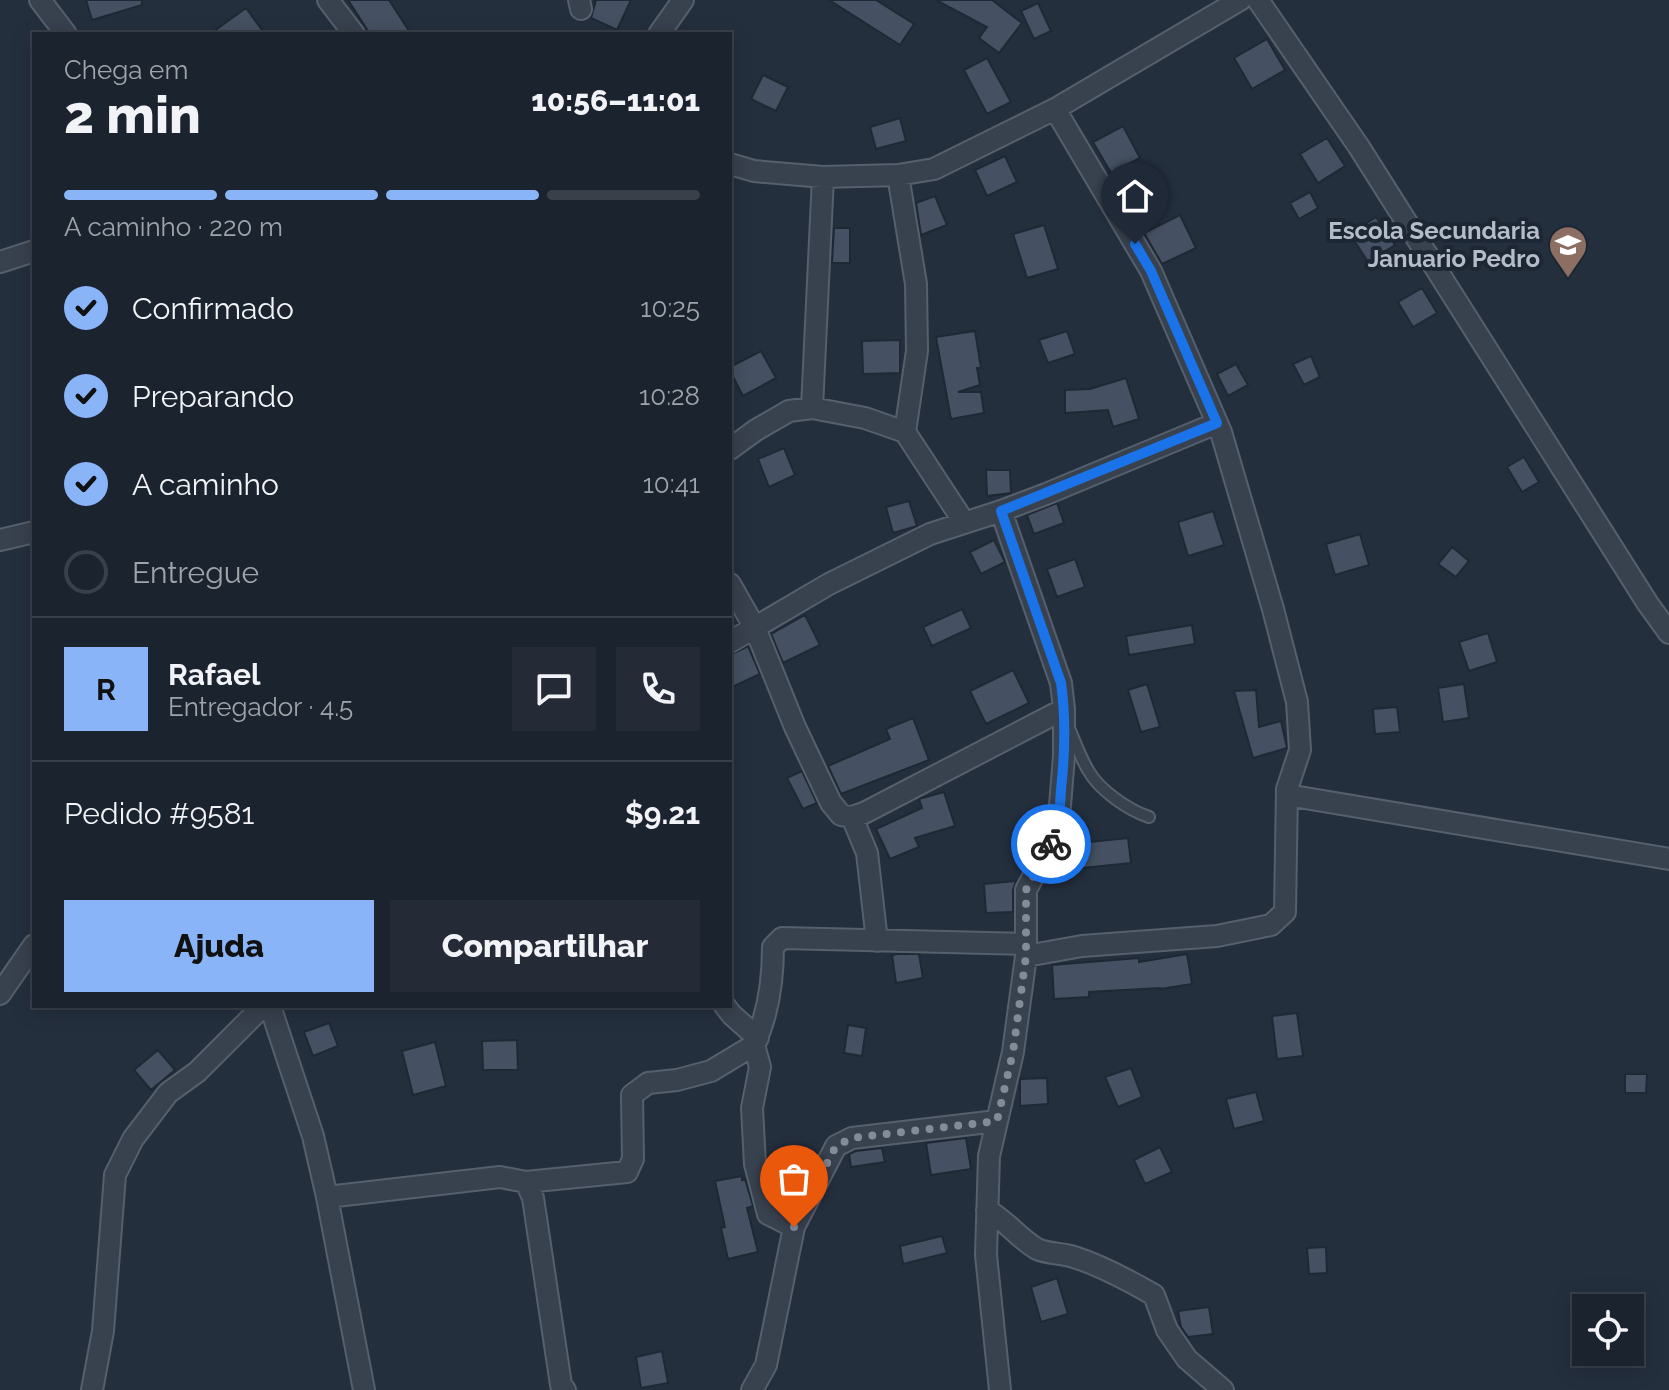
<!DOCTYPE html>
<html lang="pt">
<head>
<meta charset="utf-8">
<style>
  body { margin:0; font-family:Raleway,sans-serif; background:#242b36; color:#f1f3f6; height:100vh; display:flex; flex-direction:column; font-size:30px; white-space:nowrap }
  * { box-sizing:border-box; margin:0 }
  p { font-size:26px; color:#a0a4aa }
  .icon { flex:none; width:44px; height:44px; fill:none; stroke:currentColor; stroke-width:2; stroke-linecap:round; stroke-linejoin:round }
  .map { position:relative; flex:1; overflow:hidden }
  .details { position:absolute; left:32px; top:32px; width:700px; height:976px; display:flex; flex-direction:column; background:#1b232e; border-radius:0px; box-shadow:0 4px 20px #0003,0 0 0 2px #39404a }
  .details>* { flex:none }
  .controls { position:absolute; left:1572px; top:1294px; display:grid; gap:16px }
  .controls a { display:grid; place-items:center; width:72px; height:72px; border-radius:0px; background:#1b232e; box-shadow:0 4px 20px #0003,0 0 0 2px #39404a; font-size:40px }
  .pin { position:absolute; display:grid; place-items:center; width:68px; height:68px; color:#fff; margin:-82px -34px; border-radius:50% 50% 50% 0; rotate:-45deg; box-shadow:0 0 8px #0007 }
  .pin .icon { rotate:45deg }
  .courier { position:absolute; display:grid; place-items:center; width:80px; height:80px; margin:-40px; border:6px solid #1a73e8; border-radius:50%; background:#fff; color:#222; box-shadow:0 2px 10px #0007 }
  .head em { font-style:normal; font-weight:800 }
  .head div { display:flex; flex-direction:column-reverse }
  .head { display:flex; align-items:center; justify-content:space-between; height:136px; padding:0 32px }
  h1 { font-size:52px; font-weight:800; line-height:60px }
  .bar { display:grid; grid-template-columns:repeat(4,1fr); gap:12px 8px; align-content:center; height:96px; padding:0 32px }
  .bar i { height:10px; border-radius:6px; background:#39404a }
  .bar .on { background:#8ab4f8 }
  .bar p { grid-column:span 4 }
  .line { display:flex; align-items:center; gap:20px; padding:0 32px; border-top:2px solid #39404a }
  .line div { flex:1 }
  .round { display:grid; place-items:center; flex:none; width:84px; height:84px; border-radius:0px; background:#242b36 }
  ol { padding:0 32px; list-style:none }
  li { display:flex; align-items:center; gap:24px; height:88px }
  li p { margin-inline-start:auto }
  li .icon { padding:8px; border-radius:50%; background:#8ab4f8; color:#111; stroke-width:4 }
  li:last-child { color:#a0a4aa }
  li i { width:44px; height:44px; border:4px solid #39404a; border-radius:50% }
  .cta { display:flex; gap:16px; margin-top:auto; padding:16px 32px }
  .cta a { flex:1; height:92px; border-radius:0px; background:#8ab4f8; color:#111; font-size:32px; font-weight:800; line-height:92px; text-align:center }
  .cta a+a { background:#242b36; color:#f1f3f6 }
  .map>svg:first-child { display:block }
</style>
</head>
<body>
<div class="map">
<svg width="1669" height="1390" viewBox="0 0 1669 1390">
  <rect width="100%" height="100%" fill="#242f3e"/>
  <path fill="#455162" stroke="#1f2835" stroke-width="2" d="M86 0H142V5L92 20Z
    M348 0H389L411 34H370Z
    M596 0H631L617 30 591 18Z
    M829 0H876L914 24 900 45Z
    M936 0H992L1022 23 999 53 979 38 987 27Z
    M1038 3 1051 31 1034 39 1021 11Z
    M246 8 265 34H210Z
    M1267 39 1285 70 1252 89 1234 58Z
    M987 58 1011 102 987 114 964 70Z
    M763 75 788 87 776 111 751 99Z
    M900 118 906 141 876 149 870 127Z
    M1123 126 1140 158 1111 173 1093 142Z
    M1327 138 1345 166 1318 183 1300 154Z
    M1005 156 1017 182 987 196 975 170Z
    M1310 192 1318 208 1299 219 1290 203Z
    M935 196 947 225 921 235 916 203Z
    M1180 215 1196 248 1162 264 1144 233Z
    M1376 217 1395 245 1368 262 1350 234Z
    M1044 225 1058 269 1027 278 1013 234Z
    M834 228H850V263H832Z
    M1422 288 1437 313 1413 327 1398 302Z
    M975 331 981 368H977L980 385 958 392H981L984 413 951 419 936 337Z
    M1067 331 1075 354 1048 363 1039 340Z
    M900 340V373L863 374 862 341Z
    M761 351 776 378 743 396 730 371V367Z
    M1311 356 1320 377 1304 385 1293 364Z
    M1236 364 1248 385 1228 396 1217 374Z
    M1126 378 1139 419 1113 427 1108 410 1065 413V390L1090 389Z
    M784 448 795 475 769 487 758 459Z
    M1524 457 1539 482 1522 492 1507 467Z
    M986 470H1010L1011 493 987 496Z
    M909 501 917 526 893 533 886 507Z
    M1057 503 1064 523 1034 534 1027 515Z
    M1213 511 1224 545 1188 556 1178 522Z
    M1360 534 1369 565 1335 575 1326 544Z
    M994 540 1005 562 981 574 970 552Z
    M1452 547 1469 561 1456 577 1438 564Z
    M1075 559 1085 587 1057 597 1047 569Z
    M962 609 971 628 932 646 923 627Z
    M805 615 820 645 783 663 771 634Z
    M1192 625 1195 644 1129 655 1126 636Z
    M1488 633 1497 662 1469 671 1459 642Z
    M748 646 760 674 730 688V655Z
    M1013 670 1029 703 986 724 970 691Z
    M1147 684 1160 727 1141 732 1128 690Z
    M1464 684 1469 718 1443 722 1438 688Z
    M1256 690 1259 727 1281 721 1287 748 1253 758 1234 691Z
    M1397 707 1400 732 1375 734 1373 709Z
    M913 718 929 760 841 794 828 766 890 739 886 729Z
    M802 771 817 803 803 809 787 778Z
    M944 792 955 826 915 838 919 847 890 859 876 829 922 808 919 799Z
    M1128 838 1131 863 1073 869 1070 844Z
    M1016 881 1013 890V912L986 913 984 884Z
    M898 954H919L923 978 896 983 892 955Z
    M1187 954 1192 984 1160 989V988L1089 992V997L1054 999 1052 965 1139 958V962Z
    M1297 1013 1303 1056 1277 1059 1272 1016Z
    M329 1023 338 1046 313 1056 304 1032Z
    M848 1025 866 1028 862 1056 844 1053Z
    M517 1040 518 1070H483L482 1041Z
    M435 1042 446 1086 413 1095 402 1051Z
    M158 1050 175 1070 151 1090 134 1070Z
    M1131 1068 1142 1097 1118 1107 1105 1077Z
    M1625 1074H1647L1646 1093H1625Z
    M1047 1078 1048 1104 1020 1106V1079Z
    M1256 1092 1264 1121 1234 1129 1226 1099Z
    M966 1138 971 1169 931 1175 926 1143Z
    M1160 1147 1172 1172 1145 1184 1134 1160Z
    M882 1148 885 1162 851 1167 849 1154 856 1151Z
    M790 1165 798 1190 797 1193 777 1199 770 1171Z
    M742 1176V1180L745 1179 753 1206 747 1208 758 1252 728 1259 721 1228 725 1227 715 1181Z
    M942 1236 947 1253 903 1264 900 1246Z
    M1326 1247 1327 1273 1309 1274 1307 1248Z
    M1057 1278 1068 1314 1041 1322 1031 1287Z
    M1209 1307 1213 1334 1188 1337 1181 1327 1178 1311Z
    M662 1351 668 1383 641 1388 636 1357Z"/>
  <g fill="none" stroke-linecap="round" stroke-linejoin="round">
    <g stroke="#565f6c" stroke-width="14">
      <path id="service" d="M1069 728C1075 742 1080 757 1088 770 1099 790 1128 810 1149 817"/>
    </g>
    <g stroke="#565f6c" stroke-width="24">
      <path id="minor" d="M40 0 66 34
        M328 0 354 34
        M579 0 581 9
        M1258 0 1359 147 1648 604 1669 633
        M659 34 683 0
        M730 164 754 171 823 177 898 175 934 169 1055 109 1240 0
        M898 175 916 284 917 351 905 432
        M0 262 34 251
        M812 408 823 177
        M730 449 756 430 789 411 812 408 865 418 905 432 964 522
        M0 540 34 532
        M730 584 755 628 795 727 831 803 841 815 852 817 864 813 1064 709
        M730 642 829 584 930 534 1001 511 1046 494 1217 423
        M1287 795 1669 859
        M852 817 867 853 877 941
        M1026 956 1082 946 1217 936 1271 925 1285 912 1287 789 1300 750 1297 702 1273 609 1221 432 1151 271 1055 109
        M0 994 34 945
        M270 1006 313 1136 327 1197 364 1390
        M725 1006 732 1015 758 1038
        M754 1045C768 1015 773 981 773 947L782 938 1026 944
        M526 1182 627 1172 633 1159 632 1095 648 1083 677 1080 711 1071 754 1045 760 1067 752 1108 755 1164 768 1214 794 1227
        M327 1197 500 1177 526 1182 533 1198 561 1385 565 1390
        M987 1210C1006 1220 1018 1238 1037 1249 1048 1254 1062 1253 1074 1257 1102 1266 1128 1280 1154 1295L1167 1330 1187 1359 1223 1390
        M92 1390 103 1331 115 1175 133 1139 168 1093 197 1072 263 1006
        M752 1390 766 1365 794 1227 836 1146 852 1138 997 1121
        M1000 1390 986 1255 989 1156 1013 1052 1026 956V890L1058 830 1064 756V709L1061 683 1001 511"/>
    </g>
    <use href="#service" stroke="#38414e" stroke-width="10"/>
    <use href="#minor" stroke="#38414e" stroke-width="20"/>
  </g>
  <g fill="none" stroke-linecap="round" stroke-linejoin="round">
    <path stroke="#828b98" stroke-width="8" stroke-dasharray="0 14.4" d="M794 1227 836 1146 852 1138 997 1121 1013 1052 1026 956V890L1051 844"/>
    <path stroke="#1a73e8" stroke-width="10" d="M1051 844C1059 826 1060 808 1061 789 1065 753 1066 718 1061 683L1001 511 1217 423 1151 271 1135 244"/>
  </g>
  <defs>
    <g id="school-pin" transform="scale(2)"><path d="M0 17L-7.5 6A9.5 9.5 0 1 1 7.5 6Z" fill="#8d6e63" stroke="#1d2633"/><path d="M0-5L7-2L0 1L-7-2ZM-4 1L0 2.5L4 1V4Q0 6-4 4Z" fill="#fff"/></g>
  </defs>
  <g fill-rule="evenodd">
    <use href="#school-pin" x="1568" y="245"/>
  </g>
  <g text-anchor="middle" stroke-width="8" stroke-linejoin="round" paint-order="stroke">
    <g font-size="24" font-weight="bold" fill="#b4bcc9" stroke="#1d2633" text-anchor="end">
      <text x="1540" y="239">Escola Secundaria<tspan x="1540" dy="28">Januario Pedro</tspan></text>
    </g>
  </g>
</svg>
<div class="controls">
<a><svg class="icon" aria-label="locate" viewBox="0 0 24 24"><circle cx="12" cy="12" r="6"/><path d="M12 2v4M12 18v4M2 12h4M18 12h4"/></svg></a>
</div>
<div class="pin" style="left:794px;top:1227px;background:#ea580c"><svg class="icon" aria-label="bag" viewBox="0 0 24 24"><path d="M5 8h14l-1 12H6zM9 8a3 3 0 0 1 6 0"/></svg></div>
<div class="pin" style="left:1135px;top:244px;background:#1f2937"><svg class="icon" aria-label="home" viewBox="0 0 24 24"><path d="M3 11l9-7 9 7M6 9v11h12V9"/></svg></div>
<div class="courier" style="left:1051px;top:844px"><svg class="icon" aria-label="bike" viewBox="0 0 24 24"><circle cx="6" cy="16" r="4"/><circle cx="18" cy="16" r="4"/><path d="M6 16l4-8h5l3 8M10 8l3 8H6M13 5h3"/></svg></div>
<section class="details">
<div class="head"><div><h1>2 min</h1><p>Chega em</p></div><em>10:56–11:01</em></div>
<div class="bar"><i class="on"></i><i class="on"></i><i class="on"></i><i></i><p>A caminho · 220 m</p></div>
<ol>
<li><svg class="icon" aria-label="check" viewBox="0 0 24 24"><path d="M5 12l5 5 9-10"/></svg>Confirmado<p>10:25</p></li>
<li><svg class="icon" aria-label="check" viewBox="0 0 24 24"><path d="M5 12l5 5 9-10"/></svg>Preparando<p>10:28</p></li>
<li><svg class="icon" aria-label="check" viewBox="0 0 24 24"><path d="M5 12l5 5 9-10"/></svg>A caminho<p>10:41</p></li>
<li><i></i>Entregue</li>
</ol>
<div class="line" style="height:144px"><b class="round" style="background:#8ab4f8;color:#111">R</b><div><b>Rafael</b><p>Entregador · 4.5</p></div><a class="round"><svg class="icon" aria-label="chat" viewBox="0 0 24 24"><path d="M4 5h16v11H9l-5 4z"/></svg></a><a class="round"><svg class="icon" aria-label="phone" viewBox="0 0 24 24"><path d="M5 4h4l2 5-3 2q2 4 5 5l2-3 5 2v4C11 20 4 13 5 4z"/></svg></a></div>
<div class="line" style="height:104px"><div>Pedido #9581</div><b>$9.21</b></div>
<div class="cta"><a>Ajuda</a><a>Compartilhar</a></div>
</section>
</div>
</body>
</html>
